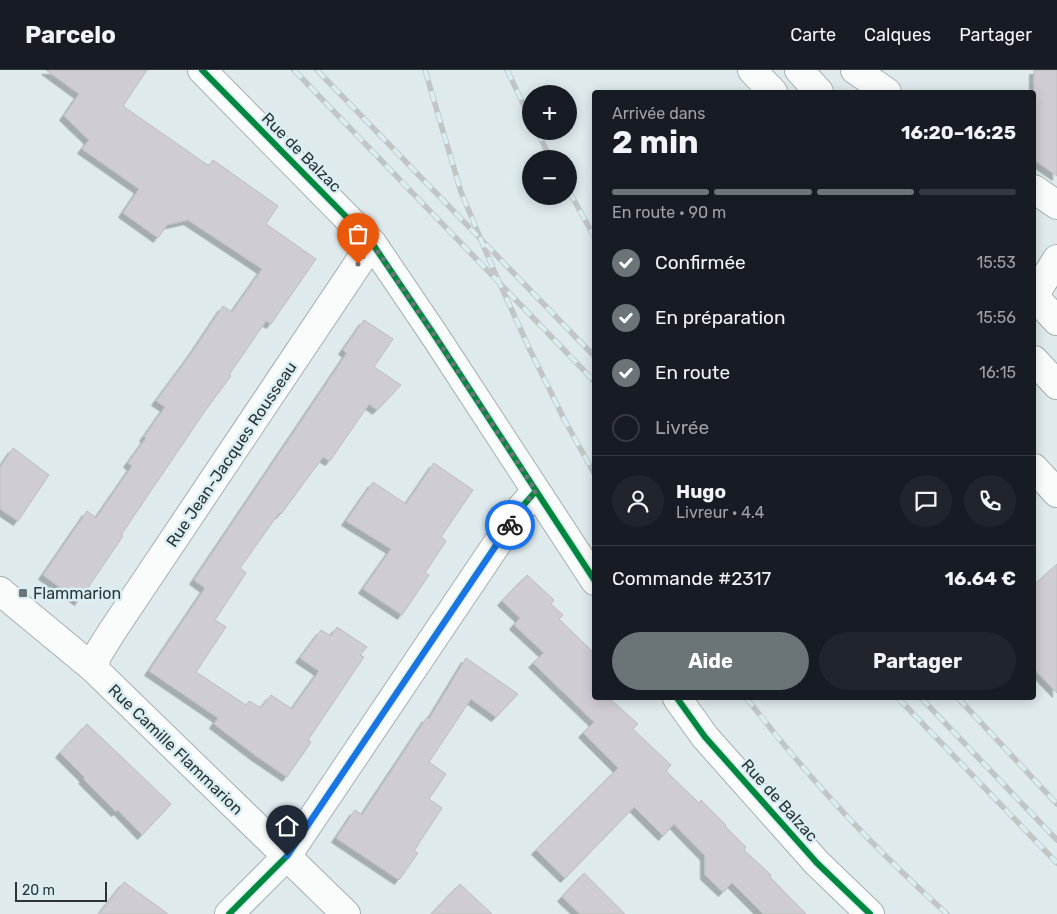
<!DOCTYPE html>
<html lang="fr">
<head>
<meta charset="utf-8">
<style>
  body { margin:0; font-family:Rubik,sans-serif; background:#20242c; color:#f1f3f6; height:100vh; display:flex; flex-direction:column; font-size:19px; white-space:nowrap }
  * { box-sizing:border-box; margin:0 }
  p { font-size:16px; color:#9ea1a6 }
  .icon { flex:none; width:28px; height:28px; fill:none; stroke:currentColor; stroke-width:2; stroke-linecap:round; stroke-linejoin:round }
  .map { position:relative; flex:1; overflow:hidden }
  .panel { position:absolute; left:592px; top:20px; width:444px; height:610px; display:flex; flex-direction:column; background:#171b24; border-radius:5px; box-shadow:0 2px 12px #0003 }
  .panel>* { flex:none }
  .controls { position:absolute; left:522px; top:15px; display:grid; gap:10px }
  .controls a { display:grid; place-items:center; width:55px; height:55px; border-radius:50%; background:#171b24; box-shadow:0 2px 12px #0003; font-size:25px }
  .scale { position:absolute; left:15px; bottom:12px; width:92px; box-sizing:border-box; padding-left:5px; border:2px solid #2c3436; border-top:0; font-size:14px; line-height:18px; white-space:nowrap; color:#2c3436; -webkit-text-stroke:4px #d9eef3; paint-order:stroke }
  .pin { position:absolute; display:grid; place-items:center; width:42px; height:42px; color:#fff; margin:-51px -21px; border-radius:50% 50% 50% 0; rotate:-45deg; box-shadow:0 0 5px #0007 }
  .pin .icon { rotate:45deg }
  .courier { position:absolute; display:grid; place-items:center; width:50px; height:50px; margin:-25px; border:4px solid #1a73e8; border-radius:50%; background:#fff; color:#222; box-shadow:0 1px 6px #0007 }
  .summary em { font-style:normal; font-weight:700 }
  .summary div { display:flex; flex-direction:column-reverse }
  .summary { display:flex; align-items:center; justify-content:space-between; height:85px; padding:0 20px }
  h1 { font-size:32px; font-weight:700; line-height:38px }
  .bar { display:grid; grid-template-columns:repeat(4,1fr); gap:8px 5px; align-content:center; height:60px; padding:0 20px }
  .bar i { height:6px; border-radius:4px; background:#363941 }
  .bar .selected { background:#6b7476 }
  .bar p { grid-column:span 4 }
  .line { display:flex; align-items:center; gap:12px; padding:0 20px; border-top:1px solid #363941 }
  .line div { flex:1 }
  .round { display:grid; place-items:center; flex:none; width:52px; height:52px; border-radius:26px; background:#20242c }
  ol { padding:0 20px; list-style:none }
  li { display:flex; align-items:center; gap:15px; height:55px }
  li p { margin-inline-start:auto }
  li .icon { padding:5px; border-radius:50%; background:#6b7476; color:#fff; stroke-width:4 }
  li:last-child { color:#9ea1a6 }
  li i { width:28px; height:28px; border:2px solid #363941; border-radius:50% }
  .primary-button { display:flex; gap:10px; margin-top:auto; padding:10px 20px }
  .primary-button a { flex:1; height:58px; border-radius:30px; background:#6b7476; color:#fff; font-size:20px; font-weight:700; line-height:58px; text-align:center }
  .primary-button a+a { background:#20242c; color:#f1f3f6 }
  header { display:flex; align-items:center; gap:30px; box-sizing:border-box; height:70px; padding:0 25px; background:#171b24; border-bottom:1px solid #363941 }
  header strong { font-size:24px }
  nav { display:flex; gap:28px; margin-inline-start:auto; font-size:18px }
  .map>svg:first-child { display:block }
</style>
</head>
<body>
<header>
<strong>Parcelo</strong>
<nav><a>Carte</a><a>Calques</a><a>Partager</a></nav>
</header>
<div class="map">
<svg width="1057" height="844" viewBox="0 0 1057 844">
  <defs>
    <filter id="shadow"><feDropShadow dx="-4.5" dy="4.5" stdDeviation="0" flood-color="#0004"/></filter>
  </defs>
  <rect width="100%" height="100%" fill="#dfeaed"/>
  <path fill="#cfcdd3" stroke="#bbbdc0" filter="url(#shadow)" d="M46 0H147L123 36 209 96 213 90 278 136 266 154 316 189 271 254 266 251 229 305 231 306 205 341 121 465 123 466 79 531 43 505 87 441 96 448 132 396 128 393 146 368 144 367 165 337 156 331 193 281 223 236 232 242 262 199 188 150 167 155 158 168 123 143 139 119 82 79 89 70 64 46 79 24Z
    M1034 0H1057V106L1034 90Z
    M364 250 393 269 374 297 401 315 377 340 369 334 330 391 323 387 281 444 279 443 240 498 246 503 215 550 226 557 196 602 246 635 249 631 261 638 271 625 292 639 319 601 300 588 321 560 331 566 337 557 367 577 360 585 364 587 308 670 311 672 287 707 256 686 214 654 218 648 149 601 205 518 194 510 347 283 343 280Z
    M13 378 49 405 18 451 0 439V397Z
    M434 393 473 420 441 467 446 471 425 503 429 505 402 545 363 519 391 479 346 451 373 412 406 434Z
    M1057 494V623L1034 599V515Z
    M527 505 554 530 551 534 563 545 559 549 595 584V628H609L638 654 633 659 671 695 666 701 699 733 701 730 726 755 725 756 746 777 744 780 771 805 770 807 806 844H763L732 813 723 822 705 805V786L674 754 663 766 634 737 565 808 536 780 618 698 583 663 594 652 533 593 544 583 514 555 520 548 502 531Z
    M466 588 518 624 496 647 471 629 429 692 446 704 429 729 442 738 414 781 418 783 399 810 336 768 355 740 362 745 427 647 429 649Z
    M87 654 171 734 142 765 118 740 116 742 83 709 85 708 60 683Z
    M584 803 625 844H580L562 827Z
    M124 812 168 844H99Z
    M460 814 492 844H431Z"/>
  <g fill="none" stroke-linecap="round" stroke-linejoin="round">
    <g stroke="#a6afb1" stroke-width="30">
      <path id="minor" d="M202 0 372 173 433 263 595 511
        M752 0 773 22
        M855 0 887 22
        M1034 119 1057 135
        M1034 226 1057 189
        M1034 398 1057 423
        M0 521 93 598 346 844
        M93 598 98 584 113 560 372 173
        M677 628 705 667 817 793 870 844
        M229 844 287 786 521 438 536 421"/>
    </g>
    <g stroke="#a6afb1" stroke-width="30">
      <path id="major" d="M799 0 819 22
        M1034 226 1057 251
        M1034 290 1057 315"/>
    </g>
    <use href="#minor" stroke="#fafcfc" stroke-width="28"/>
    <use href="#major" stroke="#fafcfc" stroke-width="28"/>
    <g stroke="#c1c5c5" stroke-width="5.5">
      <path id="rail" d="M294 0 595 312
        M317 0 595 287
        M425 0 461 122 495 203 530 280 564 349 595 405
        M507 0 531 50
        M537 61 551 89
        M569 121 595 168
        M746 628C763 648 779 670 797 690 843 745 894 796 947 844
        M898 628 1057 793
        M921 628 1057 770
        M958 628 1057 734"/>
    </g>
    <use href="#rail" stroke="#d9eef3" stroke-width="4" stroke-dasharray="11" stroke-linecap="butt"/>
    <g stroke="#d9eef3" stroke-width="9">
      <path id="cycleway" d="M202 0 372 173 433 263 595 511
        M677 628 705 667 817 793 870 844
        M229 844 287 786 521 438 536 421"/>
    </g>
    <use href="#cycleway" stroke="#00873e" stroke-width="6"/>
  </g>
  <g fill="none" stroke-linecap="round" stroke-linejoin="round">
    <path stroke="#6b7476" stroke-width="5" stroke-dasharray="0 9" d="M358 194 372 173 433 263 536 421 521 438 510 455"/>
    <path stroke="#1a73e8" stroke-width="6" d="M287 786 510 455"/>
  </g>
  <rect fill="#6b7476" stroke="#d9eef3" stroke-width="2" x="18" y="518" width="10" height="10" rx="2.5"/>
  <g text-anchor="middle" stroke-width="5" stroke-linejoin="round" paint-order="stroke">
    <g font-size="16" fill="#2c3436" stroke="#d9eef3">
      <text transform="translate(302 82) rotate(45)" y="6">Rue de Balzac</text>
      <text transform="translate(231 384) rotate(-56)" y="6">Rue Jean-Jacques Rousseau</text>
      <text transform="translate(176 679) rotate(44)" y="6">Rue Camille Flammarion</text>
      <text transform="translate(780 730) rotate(48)" y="6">Rue de Balzac</text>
    </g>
    <g font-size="16" fill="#2c3436" stroke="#d9eef3" text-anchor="start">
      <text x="33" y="529">Flammarion</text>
    </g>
  </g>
</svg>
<div class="controls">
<a>+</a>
<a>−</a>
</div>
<div class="scale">20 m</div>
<div class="pin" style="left:358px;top:194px;background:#ea580c"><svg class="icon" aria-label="bag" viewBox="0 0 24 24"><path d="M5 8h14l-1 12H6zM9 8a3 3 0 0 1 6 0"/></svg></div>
<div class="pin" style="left:287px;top:786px;background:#1f2937"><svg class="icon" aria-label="home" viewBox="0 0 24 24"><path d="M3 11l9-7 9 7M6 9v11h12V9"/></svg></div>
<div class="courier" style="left:510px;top:455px"><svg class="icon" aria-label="bike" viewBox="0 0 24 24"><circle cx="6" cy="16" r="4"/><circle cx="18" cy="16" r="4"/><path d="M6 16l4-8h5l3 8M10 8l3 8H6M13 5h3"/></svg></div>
<section class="panel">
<div class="summary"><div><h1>2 min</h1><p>Arrivée dans</p></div><em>16:20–16:25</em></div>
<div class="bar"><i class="selected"></i><i class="selected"></i><i class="selected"></i><i></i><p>En route · 90 m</p></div>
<ol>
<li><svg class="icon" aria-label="check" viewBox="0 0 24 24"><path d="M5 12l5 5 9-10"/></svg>Confirmée<p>15:53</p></li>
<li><svg class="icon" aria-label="check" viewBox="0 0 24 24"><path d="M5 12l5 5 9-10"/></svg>En préparation<p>15:56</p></li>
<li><svg class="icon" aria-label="check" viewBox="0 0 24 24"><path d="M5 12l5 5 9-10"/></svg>En route<p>16:15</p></li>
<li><i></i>Livrée</li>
</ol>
<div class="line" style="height:90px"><a class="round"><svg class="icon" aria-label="person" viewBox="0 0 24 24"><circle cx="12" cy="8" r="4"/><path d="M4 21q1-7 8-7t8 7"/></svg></a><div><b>Hugo</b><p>Livreur · 4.4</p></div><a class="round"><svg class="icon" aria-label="chat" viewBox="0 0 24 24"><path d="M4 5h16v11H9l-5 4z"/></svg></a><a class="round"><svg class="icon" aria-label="phone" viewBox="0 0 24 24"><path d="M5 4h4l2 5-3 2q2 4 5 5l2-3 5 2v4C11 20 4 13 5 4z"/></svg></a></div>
<div class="line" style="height:65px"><div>Commande #2317</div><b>16.64 €</b></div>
<div class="primary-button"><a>Aide</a><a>Partager</a></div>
</section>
</div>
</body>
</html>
